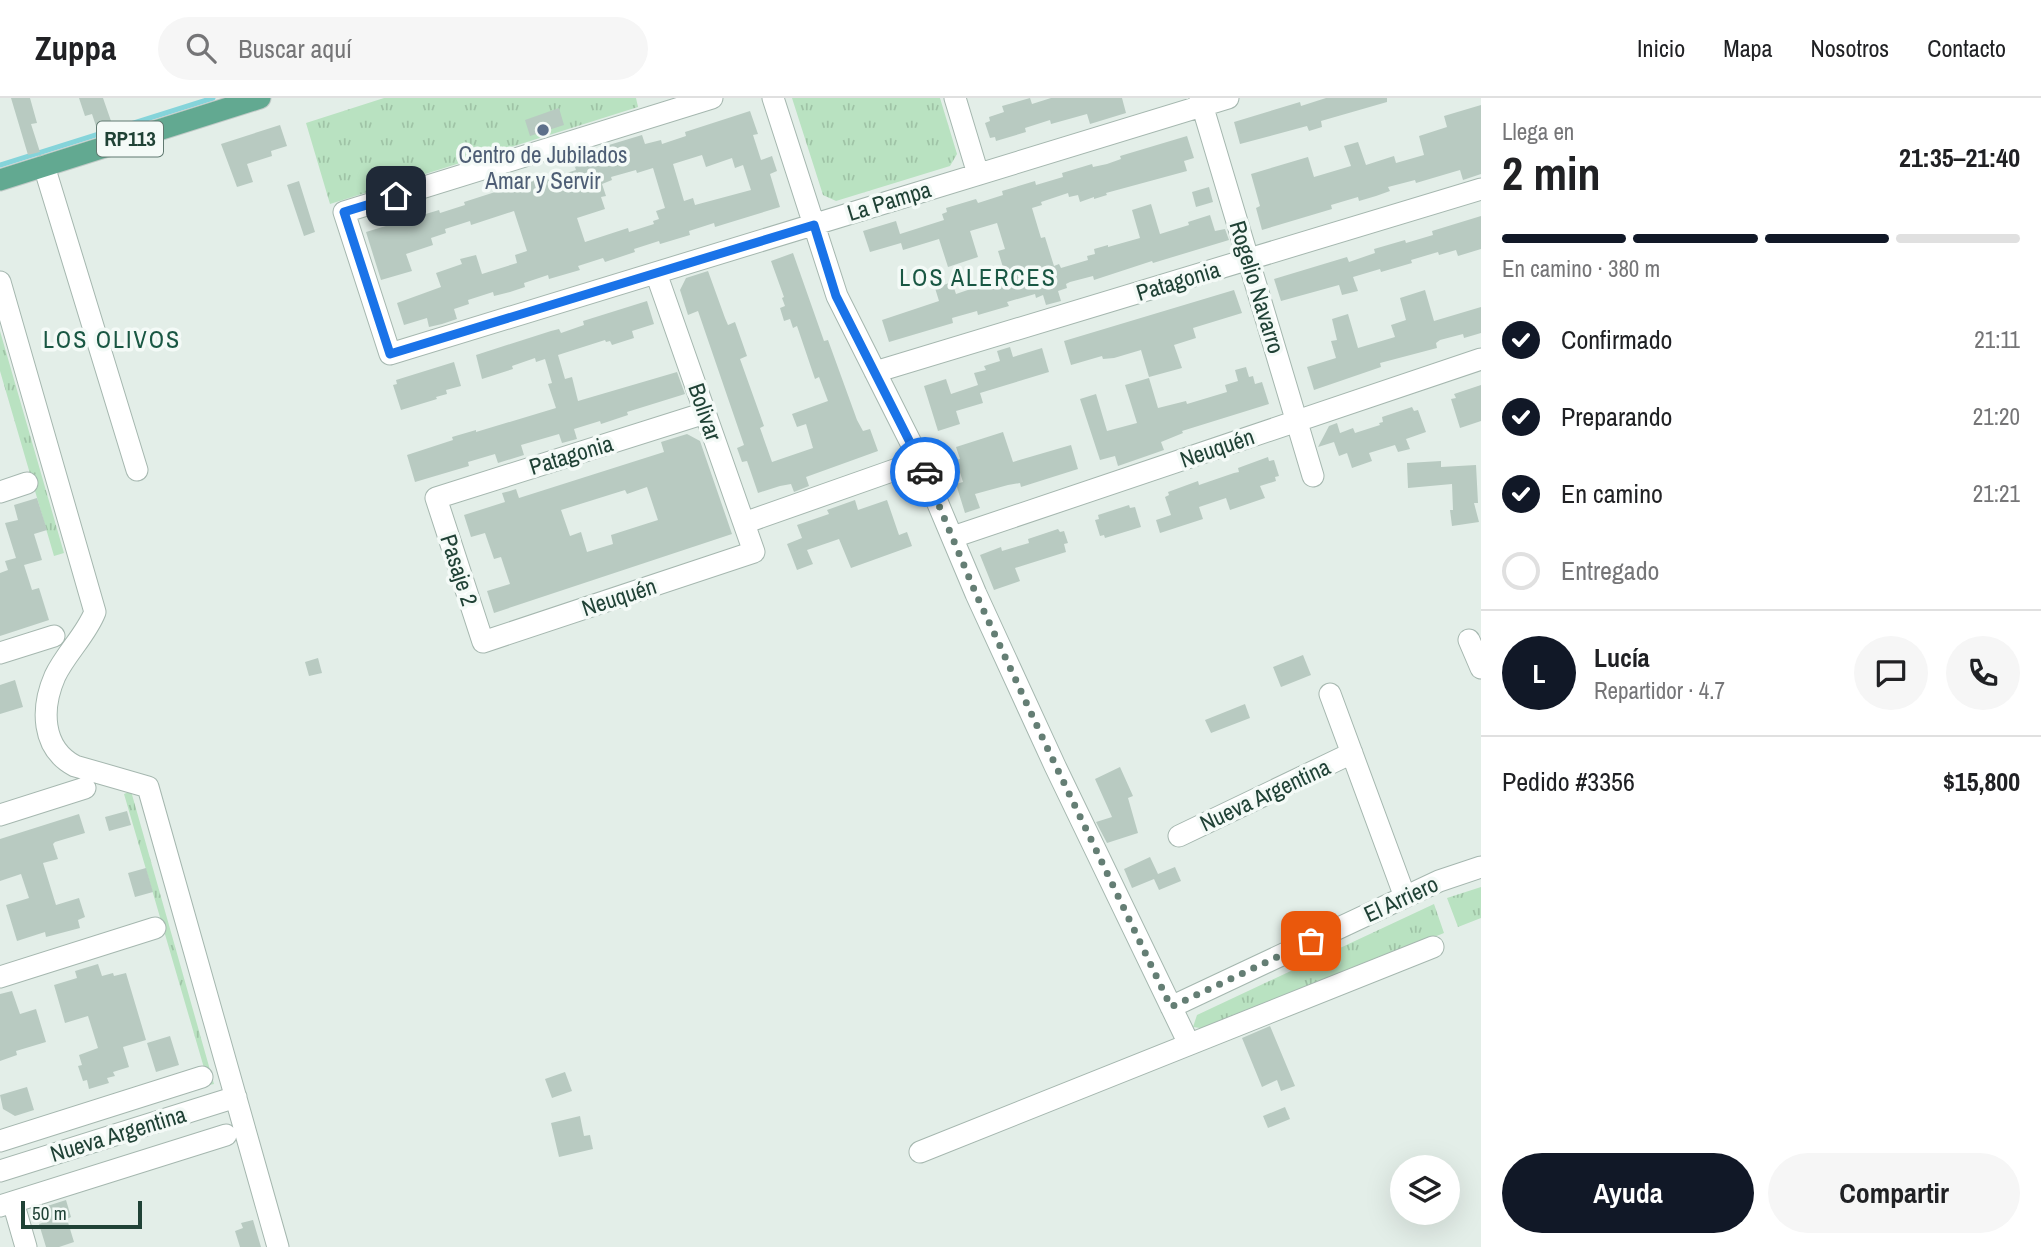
<!DOCTYPE html>
<html lang="es">
<head>
<meta charset="utf-8">
<style>
  body { margin:0; font-family:"Archivo Narrow",sans-serif; background:#f6f6f6; color:#202124; height:100vh; display:flex; flex-direction:column; font-size:26px; white-space:nowrap }
  * { box-sizing:border-box; margin:0 }
  p { font-size:23px; color:#757577 }
  .icon { flex:none; width:38px; height:38px; fill:none; stroke:currentColor; stroke-width:2; stroke-linecap:round; stroke-linejoin:round }
  .map { position:relative; flex:1; overflow:hidden }
  .details { display:flex; flex-direction:column; background:#fff; width:560px }
  .details>* { flex:none }
  .buttons { position:absolute; left:1390px; top:1057px; display:grid; gap:14px }
  .buttons a { display:grid; place-items:center; width:70px; height:70px; border-radius:50%; background:#fff; box-shadow:0 7px 28px #0002; font-size:35px }
  .scale { position:absolute; left:21px; bottom:18px; width:121px; box-sizing:border-box; padding-left:7px; border:4px solid #204236; border-top:0; font-size:19px; line-height:24px; white-space:nowrap; color:#204236; -webkit-text-stroke:5px #f4faf7; paint-order:stroke }
  .pin { position:absolute; display:grid; place-items:center; width:60px; height:60px; color:#fff; margin:-30px; border-radius:14px; box-shadow:0 4px 10px #0006 }
  .courier { position:absolute; display:grid; place-items:center; width:70px; height:70px; margin:-35px; border:5px solid #1a73e8; border-radius:50%; background:#fff; color:#222; box-shadow:0 2px 9px #0007 }
  .overview em { font-style:normal; font-weight:700 }
  .overview div { display:flex; flex-direction:column-reverse }
  .overview { display:flex; align-items:center; justify-content:space-between; height:119px; padding:0 21px }
  h1 { font-size:46px; font-weight:700; line-height:52px }
  .bar { display:grid; grid-template-columns:repeat(4,1fr); gap:10px 7px; align-content:center; height:84px; padding:0 21px }
  .bar i { height:9px; border-radius:5px; background:#e0e0e0 }
  .bar .current { background:#111827 }
  .bar p { grid-column:span 4 }
  .line { display:flex; align-items:center; gap:18px; padding:0 21px; border-top:2px solid #e0e0e0 }
  .line div { flex:1 }
  .round { display:grid; place-items:center; flex:none; width:74px; height:74px; border-radius:37px; background:#f6f6f6 }
  ol { padding:0 21px; list-style:none }
  li { display:flex; align-items:center; gap:21px; height:77px }
  li p { margin-inline-start:auto }
  li .icon { padding:7px; border-radius:50%; background:#111827; color:#fff; stroke-width:4 }
  li:last-child { color:#757577 }
  li i { width:38px; height:38px; border:4px solid #e0e0e0; border-radius:50% }
  .action { display:flex; gap:14px; margin-top:auto; padding:14px 21px }
  .action a { flex:1; height:80px; border-radius:42px; background:#111827; color:#fff; font-size:28px; font-weight:700; line-height:80px; text-align:center }
  .action a+a { background:#f6f6f6; color:#202124 }
  header { display:flex; align-items:center; gap:42px; box-sizing:border-box; height:98px; padding:0 35px; background:#fff; border-bottom:2px solid #e0e0e0 }
  header strong { font-size:33px }
  nav { display:flex; gap:38px; margin-inline-start:auto; font-size:24px }
  .search { width:490px; height:63px; background:#f6f6f6; display:flex; align-items:center; gap:18px; box-sizing:border-box; padding:0 24px; border-radius:38px; color:#757577; font-size:26px }
  main { display:flex; flex:1; min-height:0 }
  .map>svg:first-child { display:block }
</style>
</head>
<body>
<header>
<strong>Zuppa</strong>
<div class="search"><svg class="icon" aria-label="search" viewBox="0 0 24 24"><circle cx="10" cy="10" r="6"/><path d="M15 15l6 6"/></svg>Buscar aquí</div>
<nav><a>Inicio</a><a>Mapa</a><a>Nosotros</a><a>Contacto</a></nav>
</header>
<main>
<div class="map">
<svg width="1481" height="1149" viewBox="0 0 1481 1149">
  <defs>
    <pattern id="grass-tufts" width="24" height="20" patternUnits="userSpaceOnUse" patternTransform="scale(1.75)"><rect width="24" height="20" fill="#b9e2c1"/><path d="M3 7l-1-3M5 7V3M7 7l1-3M15 17l-1-3M17 17v-4M19 17l1-3" fill="none" stroke="#9fc3a6"/></pattern>
  </defs>
  <rect width="100%" height="100%" fill="#e3eee8"/>
  <path fill="url(#grass-tufts)" d="M384 0H636L638 9 330 106 306 25Z
    M792 0H940L957 56 950 68 836 103 823 97Z
    M0 233 64 455 54 458 0 273Z
    M131 693 214 986 209 987 124 696Z
    M1481 789V820L1458 829 1447 800Z
    M1434 806 1444 835 1207 931 1193 929 1197 917Z"/>
  <g fill="none" stroke-linecap="round" stroke-linejoin="round">
    <path stroke="#85d4da" stroke-width="5" d="M0 67 213 0"/>
  </g>
  <path fill="#b8cac1" fill-rule="evenodd" d="M11 0H30L37 25 31 26 40 54 28 57Z
    M79 0H103L111 23 96 28 92 16 85 18Z
    M1030 0 1032 6 1051 0H1122L1126 15 1090 26 1087 16 1051 26 1050 22 1025 30 1026 34 1013 38 996 43 995 39 990 40 985 25 990 23 989 19 1004 14 1002 8Z
    M1326 0H1387V4L1321 23 1322 29 1309 33 1307 28 1240 46 1234 24 1300 4 1301 8Z
    M1481 7V76L1463 82 1460 72 1416 85 1415 82 1388 89 1390 93 1376 98 1359 103 1358 99 1331 107 1332 111 1262 132 1256 110 1260 108 1251 76 1308 59 1314 79 1351 68 1344 48 1358 44 1366 67 1394 58 1396 65 1424 57 1419 38 1447 29 1444 18Z
    M559 10 564 27 530 38 525 22Z
    M750 13 758 36 753 37 761 62 772 58 777 73 770 76 780 109 715 129 714 125 689 133 690 137 660 146 659 143 634 151 635 154 605 164 603 160 578 168 580 172 549 181 548 177 524 185 525 189 510 194 494 198 493 194 468 202 469 206 454 211 457 221 442 226 429 229 427 220 404 227 397 205 441 189 436 175 462 166 460 161 476 157 482 176 517 165 515 157 527 153 514 113 471 127 470 123 445 131 446 135 431 140 433 147 406 156 412 173 381 182 366 134 439 112 440 115 465 107 464 104 542 79 550 76 551 80 576 72 575 69 583 66 580 56 599 50 642 37 645 46 661 42 662 46 686 38 685 34ZM702 57 706 69 732 60 735 70 743 67 751 92 695 107 693 100 684 103 673 66ZM653 70 665 110 656 113 659 121 653 123 654 126 629 134 628 130 585 144 577 120 605 111 601 99 606 98 602 86 612 82 611 79 636 72 637 75Z
    M280 27 287 48 271 53 272 58 247 66 253 84 237 89 221 46Z
    M1187 38 1194 60 1184 63 1187 73 1106 95 1107 97 1094 101V99L1080 104 1078 97 1069 99 1068 95 1041 104 1042 107 1032 110 1041 140 1045 139 1054 168 1059 166 1061 170 1088 162 1087 158 1095 156 1094 151 1108 147V149L1140 140 1132 112 1151 106 1160 136 1189 127 1188 124 1210 117 1215 133 1225 131 1229 142 1153 165 1152 163 1094 182 1093 178 1070 184 1066 186 1067 190 1058 193 1061 203 1046 207 1043 197 1036 200 1035 196 1007 204 1009 208 978 217 977 213 952 220 953 225 889 244 882 222 939 203 935 190 952 184 956 196 1006 179 998 153 1005 151 997 125 970 133 978 159 948 169 939 141 903 152 901 145 870 154 863 133 896 123 900 136 944 122 942 116 947 114 946 110 976 101 978 105 1003 97 1002 93 1035 83 1036 87 1063 79 1062 75 1092 66 1093 69 1107 66 1121 61 1120 58Z
    M299 83 315 134 304 138 287 87Z
    M1209 89 1213 104 1196 109 1192 94Z
    M1481 118V151L1458 158 1456 152 1439 157 1438 154 1411 162 1412 165 1381 174 1380 171 1353 179 1358 193 1342 197 1339 187 1281 203 1274 181 1347 159 1349 164 1375 155 1374 151 1405 142 1406 145 1433 137 1432 133Z
    M793 155 824 243 828 242 857 322 863 333 870 331 878 353 806 379 809 388 794 394 791 386 780 388 758 395 747 363 742 364 737 350 744 347 698 213 688 217 680 192 686 180 708 173 725 220 728 227 735 224 747 258 740 261 764 328 760 330 772 364 813 350 806 326 797 329 792 316 828 303 819 279 815 281 797 228 793 230 790 221 784 223 780 210 785 208 782 200 784 199 771 163Z
    M1234 192 1242 215 1193 230 1196 240 1174 247 1182 270 1149 279 1141 252 1114 260 1103 261 1102 258 1071 267 1064 243Z
    M1425 192 1434 223 1481 209V235L1464 240 1463 236 1440 242 1436 245 1437 250 1380 265 1381 269 1314 292 1307 269 1336 260 1331 243 1337 242 1332 221 1348 216 1358 250 1395 239 1391 227 1406 222 1400 200Z
    M647 203 654 226 632 233 634 240 612 247 610 243 606 244 605 242 558 257 565 281 572 279 578 303 677 274 685 296 627 314 628 317 601 326 600 323 574 331 577 341 562 345 559 336 521 347 524 357 498 365 495 356 468 364 469 368 415 384 407 357 453 342 452 339 476 332V334L556 310 548 286 552 285 545 261 536 264 535 260 512 268 513 271 482 281 476 257 551 233 559 231 561 235 584 227 583 223Z
    M1010 249 1013 259 1042 250 1049 274 980 295 983 305 956 313 960 326 938 333 924 288 946 281 951 296 978 287 974 275 986 272 984 268 1000 263 997 253Z
    M454 264 461 288 446 292 447 296 436 299 437 301 401 312 393 287 397 286 396 282Z
    M1246 269 1249 279 1253 278 1255 286 1262 284 1269 306 1182 333 1183 335 1161 344 1164 352 1118 368 1115 358 1100 362 1080 301 1096 296 1107 333 1137 325 1125 287 1149 280 1158 310 1186 303 1187 306 1227 294 1225 287 1238 283 1235 272Z
    M1481 287V323L1460 330 1451 301 1456 300 1454 296Z
    M1412 309 1414 313 1418 312 1426 334 1406 341 1410 351 1398 354 1395 347 1369 355 1372 363 1352 370 1347 355 1339 358 1334 344 1318 349 1329 328 1337 325 1340 335 1353 330 1355 335 1380 327 1379 325 1383 324 1382 319Z
    M1003 334 1013 364 1071 347 1078 371 1021 389 1020 385 1008 387 975 396 980 410 965 415 956 386 963 384 956 362 960 361 956 349Z
    M687 336 700 343 732 436 494 515 487 493 510 486 501 459 494 461 485 435 471 439 464 417 505 404 502 395 510 393 516 391 519 400 664 354 661 344ZM647 389 658 422 611 437 613 446 587 454 581 434 570 438 561 412 625 392 627 396Z
    M1268 359 1269 363 1274 362 1279 378 1275 379 1276 383 1260 388 1265 400 1230 412 1226 400 1199 409 1203 421 1160 435 1156 422 1171 417 1165 399 1169 397 1168 394 1198 383 1199 387 1234 375 1239 374 1238 370Z
    M1441 363V369L1476 367 1478 405H1474L1479 424 1452 428 1450 412H1453L1452 386 1408 390 1407 365Z
    M37 400 47 432 34 436 42 462 24 467 32 492 39 490 49 522 0 538V475L8 472 5 463 16 460 5 425 18 422 14 407Z
    M855 402 858 412 887 402 899 437 907 434 912 448 851 470 839 441 807 452 813 466 797 472 787 446 802 440 797 427 829 416 827 412Z
    M1129 407 1130 410 1135 409 1141 429 1105 440 1104 437 1100 438 1095 422 1099 421 1098 417Z
    M1058 431 1060 434 1064 433 1068 445 1064 446 1066 454 1015 470 1020 483 994 492 980 457 1001 449 1002 453 1029 445 1028 441Z
    M1303 557 1311 577 1281 589 1273 569Z
    M318 560 322 575 309 578 305 564Z
    M15 582 23 609 0 616V587Z
    M1245 606 1250 620 1211 635 1205 622Z
    M1120 669 1133 698 1128 700 1138 735 1107 745 1096 724 1112 719 1095 681Z
    M127 713 131 727 109 733 105 719Z
    M79 716 85 735 55 744 53 746 58 761 43 765 56 807 79 800 85 819 78 822 80 830 46 839 45 834 17 843 6 807 29 800 21 776 0 783V741Z
    M1150 759 1158 776 1175 769 1181 783 1159 792 1154 781 1132 790 1124 771Z
    M146 770 153 794 135 799 128 775Z
    M98 866 102 878 113 875 114 878 126 875 146 942 123 949 129 969 113 974 115 978 107 980 109 985 89 991 87 982 83 983 78 968 82 967 79 957 98 950 88 918 65 925 54 887 77 880 75 873Z
    M12 893 20 916 36 911 46 944 16 953 17 957 0 963V896Z
    M1270 928 1295 988 1281 993 1277 982 1262 989 1242 940Z
    M170 938 179 967 156 974 147 945Z
    M565 974 572 993 552 1000 545 981Z
    M27 989 34 1012 15 1018 3 1011 0 997Z
    M1285 1009 1290 1021 1268 1030 1263 1018Z
    M580 1018 584 1038 590 1037 593 1051 559 1059 551 1025Z
    M66 1102 71 1119 67 1121 74 1144 59 1149H46L39 1126 45 1124 41 1110Z
    M253 1122 261 1149H240L235 1133 243 1130 241 1125Z"/>
  <g fill="none" stroke-linecap="round" stroke-linejoin="round">
    <g stroke="#a5b7af" stroke-width="23">
      <path id="minor" d="M712 0 344 114 390 256 1228 0
        M773 0 837 198 920 363 976 496 1055 668 1189 946
        M955 0 978 76
        M1200 0 1313 378
        M44 68 137 372
        M656 175 754 454 483 544 436 400 705 315
        M0 184 95 514C86 537 66 555 55 578 41 610 41 650 75 668L148 689 278 1149
        M875 274 1481 91
        M0 394 27 385
        M744 425 920 363
        M953 439 1481 261
        M1469 542 1481 570
        M0 555 54 538
        M1330 596 1405 799
        M0 717 85 690
        M1179 738 1352 655
        M0 879 155 830
        M1171 909 1439 783 1481 769
        M0 1043 202 979
        M920 1054 1433 849
        M0 1073 236 999
        M13 1104 26 1149
        M0 1108 226 1037"/>
    </g>
    <g stroke="#c1cac7" stroke-width="23">
      <path id="major" d="M0 82 260 0"/>
    </g>
    <use href="#minor" stroke="#fff" stroke-width="21"/>
    <use href="#major" stroke="#62a991" stroke-width="21"/>
  </g>
  <g fill="none" stroke-linecap="round" stroke-linejoin="round">
    <path stroke="#647e74" stroke-width="7" stroke-dasharray="0 12.6" d="M925 374 976 496 1044 643 1171 909 1311 843"/>
    <path stroke="#1a73e8" stroke-width="9" d="M396 98 344 114 390 256 814 127 836 198 925 374"/>
  </g>
  <circle fill="#5c6f8a" stroke="#f4faf7" stroke-width="2.5" cx="543" cy="32" r="7"/>
  <g text-anchor="middle" stroke-width="7" stroke-linejoin="round" paint-order="stroke">
    <rect fill="#f4faf7" stroke="#607970" stroke-width="2" x="97" y="23.5" width="66" height="35" rx="5"/>
    <g font-size="21" font-weight="bold" fill="#204236">
      <text x="130" y="48">RP113</text>
    </g>
    <g font-size="23" fill="#4e5e75" stroke="#f4faf7">
      <text x="543" y="65">Centro de Jubilados<tspan x="543" dy="26">Amar y Servir</tspan></text>
    </g>
    <g font-size="23" fill="#204236" stroke="#f4faf7">
      <text transform="translate(889 103) rotate(-17)" y="8">La Pampa</text>
      <text transform="translate(1178 183) rotate(-17)" y="8">Patagonia</text>
      <text transform="translate(1257 189) rotate(73)" y="8">Rogelio Navarro</text>
      <text transform="translate(705 314) rotate(71)" y="8">Bolivar</text>
      <text transform="translate(1217 350) rotate(-19)" y="8">Neuquén</text>
      <text transform="translate(571 357) rotate(-17)" y="8">Patagonia</text>
      <text transform="translate(459 472) rotate(72)" y="8">Pasaje 2</text>
      <text transform="translate(619 499) rotate(-18)" y="8">Neuquén</text>
      <text transform="translate(1265 697) rotate(-25)" y="8">Nueva Argentina</text>
      <text transform="translate(1401 801) rotate(-25)" y="8">El Arriero</text>
      <text transform="translate(118 1036) rotate(-17)" y="8">Nueva Argentina</text>
    </g>
    <g font-size="24" letter-spacing="2" fill="#195743" stroke="#f4faf7">
      <text x="978" y="188">LOS ALERCES</text>
      <text x="112" y="250">LOS OLIVOS</text>
    </g>
  </g>
</svg>
<div class="buttons">
<a><svg class="icon" aria-label="layers" viewBox="0 0 24 24"><path d="M12 4l9 5-9 5-9-5zM3 14l9 5 9-5"/></svg></a>
</div>
<div class="scale">50 m</div>
<div class="pin" style="left:1311px;top:843px;background:#ea580c"><svg class="icon" aria-label="bag" viewBox="0 0 24 24"><path d="M5 8h14l-1 12H6zM9 8a3 3 0 0 1 6 0"/></svg></div>
<div class="pin" style="left:396px;top:98px;background:#1f2937"><svg class="icon" aria-label="home" viewBox="0 0 24 24"><path d="M3 11l9-7 9 7M6 9v11h12V9"/></svg></div>
<div class="courier" style="left:925px;top:374px"><svg class="icon" aria-label="car" viewBox="0 0 24 24"><path d="M5 17H2v-5l4-1 3-4h7l3 4 3 1v5h-3M9 17h6M6 11h13"/><circle cx="7" cy="17" r="2"/><circle cx="17" cy="17" r="2"/></svg></div>
</div>
<section class="details">
<div class="overview"><div><h1>2 min</h1><p>Llega en</p></div><em>21:35–21:40</em></div>
<div class="bar"><i class="current"></i><i class="current"></i><i class="current"></i><i></i><p>En camino · 380 m</p></div>
<ol>
<li><svg class="icon" aria-label="check" viewBox="0 0 24 24"><path d="M5 12l5 5 9-10"/></svg>Confirmado<p>21:11</p></li>
<li><svg class="icon" aria-label="check" viewBox="0 0 24 24"><path d="M5 12l5 5 9-10"/></svg>Preparando<p>21:20</p></li>
<li><svg class="icon" aria-label="check" viewBox="0 0 24 24"><path d="M5 12l5 5 9-10"/></svg>En camino<p>21:21</p></li>
<li><i></i>Entregado</li>
</ol>
<div class="line" style="height:126px"><b class="round" style="background:#111827;color:#fff">L</b><div><b>Lucía</b><p>Repartidor · 4.7</p></div><a class="round"><svg class="icon" aria-label="chat" viewBox="0 0 24 24"><path d="M4 5h16v11H9l-5 4z"/></svg></a><a class="round"><svg class="icon" aria-label="phone" viewBox="0 0 24 24"><path d="M5 4h4l2 5-3 2q2 4 5 5l2-3 5 2v4C11 20 4 13 5 4z"/></svg></a></div>
<div class="line" style="height:91px"><div>Pedido #3356</div><b>$15,800</b></div>
<div class="action"><a>Ayuda</a><a>Compartir</a></div>
</section>
</main>
</body>
</html>
